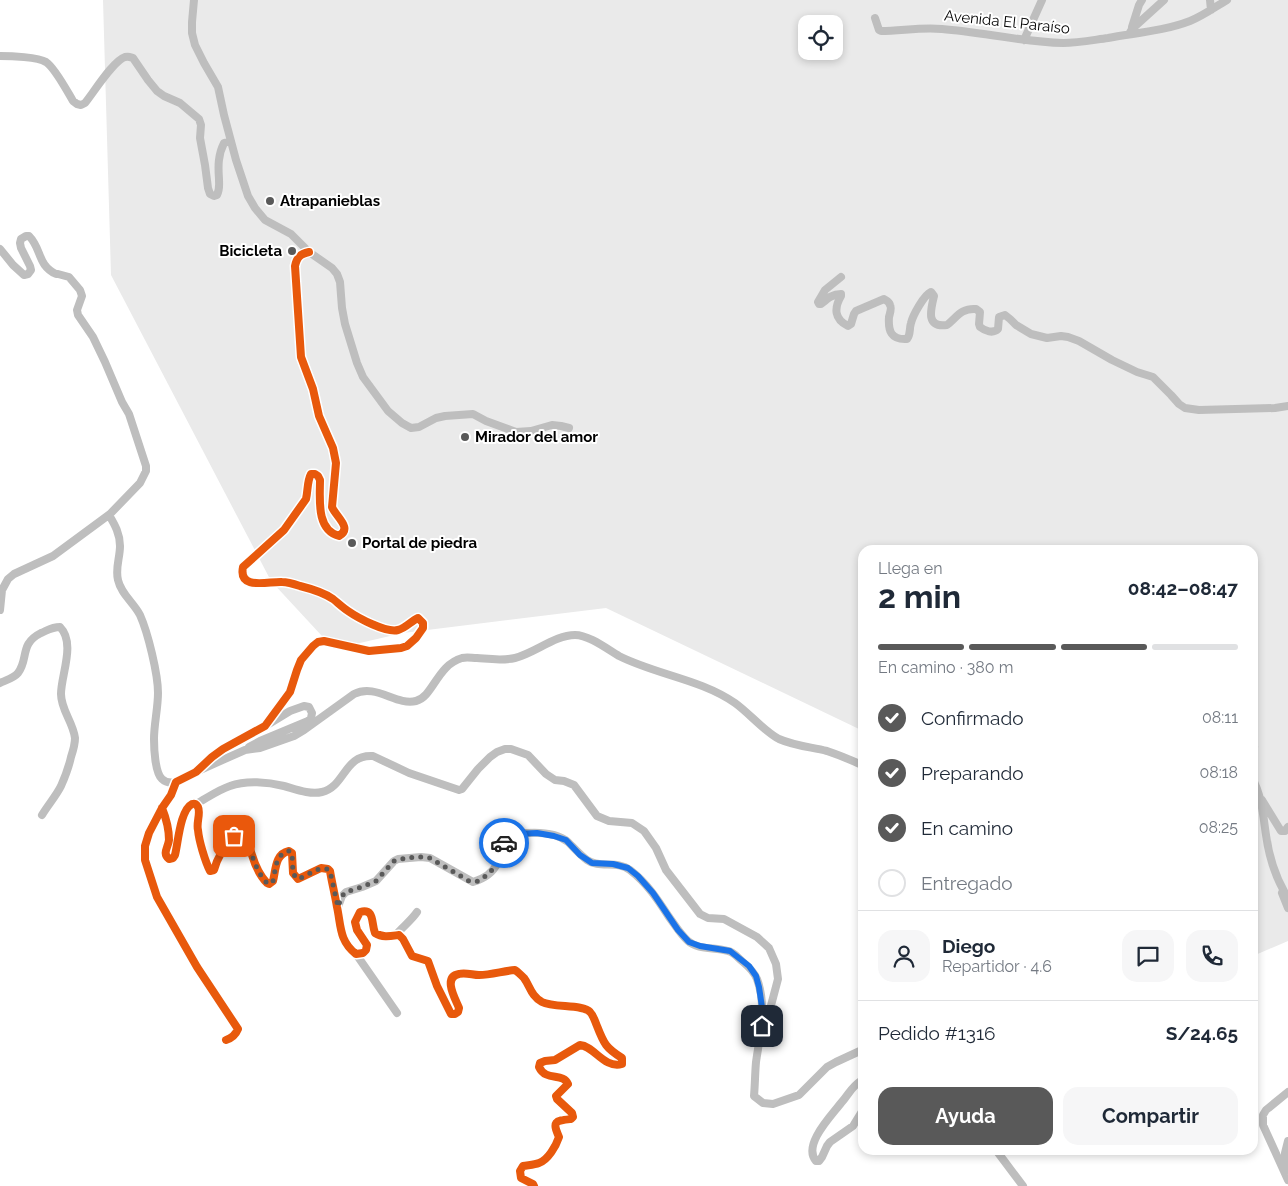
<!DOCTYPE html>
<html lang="es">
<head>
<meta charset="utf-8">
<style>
  body { margin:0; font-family:Raleway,sans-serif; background:#f6f6f7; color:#1f2937; height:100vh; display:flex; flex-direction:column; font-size:19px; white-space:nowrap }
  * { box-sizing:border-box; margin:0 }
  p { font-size:16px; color:#747a83 }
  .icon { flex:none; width:28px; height:28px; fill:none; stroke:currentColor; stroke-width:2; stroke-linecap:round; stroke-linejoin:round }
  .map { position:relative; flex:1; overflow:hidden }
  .side { position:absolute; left:858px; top:545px; width:400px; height:610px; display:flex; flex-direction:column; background:#fff; border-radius:15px; box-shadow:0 2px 8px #0003 }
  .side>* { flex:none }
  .fabs { position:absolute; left:798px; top:15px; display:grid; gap:10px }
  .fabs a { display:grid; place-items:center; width:45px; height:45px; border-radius:10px; background:#fff; box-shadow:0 2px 8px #0003; font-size:25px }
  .pin { position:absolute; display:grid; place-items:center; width:42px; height:42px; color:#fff; margin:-21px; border-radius:10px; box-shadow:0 2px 8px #0006 }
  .courier { position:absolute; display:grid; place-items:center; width:50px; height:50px; margin:-25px; border:4px solid #1a73e8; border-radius:50%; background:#fff; color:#222; box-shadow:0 1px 6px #0007 }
  .headline em { font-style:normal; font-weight:700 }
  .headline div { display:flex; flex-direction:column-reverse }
  .headline { display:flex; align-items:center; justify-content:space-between; height:85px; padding:0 20px }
  h1 { font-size:32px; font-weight:700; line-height:38px }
  .bar { display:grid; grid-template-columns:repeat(4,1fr); gap:8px 5px; align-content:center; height:60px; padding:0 20px }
  .bar i { height:6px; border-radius:4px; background:#e0e1e3 }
  .bar .selected { background:#595959 }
  .bar p { grid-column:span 4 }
  .line { display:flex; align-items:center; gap:12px; padding:0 20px; border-top:1px solid #e0e1e3 }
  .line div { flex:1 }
  .round { display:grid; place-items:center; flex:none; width:52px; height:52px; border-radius:15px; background:#f6f6f7 }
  ol { padding:0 20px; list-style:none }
  li { display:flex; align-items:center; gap:15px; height:55px }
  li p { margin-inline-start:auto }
  li .icon { padding:5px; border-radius:50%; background:#595959; color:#fff; stroke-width:4 }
  li:last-child { color:#747a83 }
  li i { width:28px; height:28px; border:2px solid #e0e1e3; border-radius:50% }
  .button { display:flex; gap:10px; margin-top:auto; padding:10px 20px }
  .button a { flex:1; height:58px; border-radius:15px; background:#595959; color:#fff; font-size:20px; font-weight:700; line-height:58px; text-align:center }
  .button a+a { background:#f6f6f7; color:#1f2937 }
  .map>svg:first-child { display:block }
</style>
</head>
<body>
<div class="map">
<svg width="1288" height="1186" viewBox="0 0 1288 1186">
  <rect width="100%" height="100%" fill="#fff"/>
  <path fill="#eaeaea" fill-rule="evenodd" d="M103 0H1288V941L1253 956 1252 550H862V732L859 729 606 608 403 633 334 649 271 581 111 275ZM806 24H834V51H806Z"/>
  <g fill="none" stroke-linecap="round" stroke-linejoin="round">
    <path stroke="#bebebe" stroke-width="8" d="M194 0 192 22V33L195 45 204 63 218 87 224 115 236 160 248 196 255 208 265 220 291 234 309 252 332 268 337 274 340 282 342 308 345 324 357 363 363 377 388 411 402 423 411 428 419 427 436 418 445 416 473 414 486 421 516 432 531 431 552 425 561 426 569 428
      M1210 0 1211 10
      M875 18 879 30 881 31C901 31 921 27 942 29 982 32 1022 42 1063 43 1078 43 1093 40 1108 38 1135 33 1164 31 1190 21 1203 16 1215 7 1227 0
      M1132 27 1139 5 1142 0
      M1129 34 1132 29 1164 0
      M1024 40 1042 0
      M0 56C11 56 38 57 46 62 55 68 67 91 73 101L77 104 81 105 85 103C94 92 113 61 125 57 129 56 130 57 133 58L148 80 157 91 164 96 180 103 199 119 201 125 200 138 205 165 208 188 210 194 214 196 217 195C220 189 219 185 219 179 218 166 218 155 224 143L231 141
      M0 249 13 265 24 275 28 274 31 270 30 266 21 248 20 243 21 239 26 236H29C42 249 37 265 56 274H58L69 277 80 290 82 296 77 310 78 315 93 337 105 362 122 402 129 414 146 466V471L140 483 110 514 53 556 14 574 8 579 2 590 0 610
      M841 277 825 290 818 302 819 304H821C827 299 832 294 841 294V296C834 308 834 319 848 326L851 324 854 314 856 311 884 299C887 301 889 301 890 305 892 308 890 313 889 317 888 331 891 340 907 339 911 334 909 329 911 323 913 315 924 295 931 292L934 296C931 309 925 328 947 325 957 317 961 308 976 309L980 312 979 324 980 327C985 331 993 334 998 329L999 317 1005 315 1010 319 1016 325 1031 334 1047 338 1061 336 1068 337 1079 341 1112 360 1137 372 1153 377 1171 395 1179 404 1185 408 1199 410 1275 408 1288 406
      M109 515C115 525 120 534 120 546 120 558 115 568 118 580 121 594 134 603 140 615 148 633 158 674 158 693 158 708 154 724 154 739 154 748 155 773 162 779 166 783 171 783 176 782
      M0 683C6 680 14 678 18 673 29 659 19 644 41 633 48 630 52 627 60 627 76 643 61 675 61 694 61 710 73 722 75 738 75 743 73 751 71 757 69 766 65 777 61 786 56 796 48 805 42 815
      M249 747 260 741 308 721 311 718 312 713 309 707 304 706 290 711 267 725
      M1252 750 1254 747
      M200 770 245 750 260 748 294 736 304 730 354 694C376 683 396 706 416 701 433 697 437 665 462 658 467 657 472 658 477 658 490 659 502 661 515 658 535 653 555 635 575 635 589 635 607 649 619 656 657 675 700 679 735 703 749 713 765 732 779 739 795 746 811 747 827 751 839 755 851 760 862 765
      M1252 778C1262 796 1263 815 1266 835 1269 857 1276 879 1288 898
      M1262 800 1281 831H1285L1288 827
      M196 804C207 798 218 790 230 786 246 780 268 782 284 786 295 789 310 795 322 792 345 787 344 754 373 756L409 773 459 790 462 789 478 769 490 757 497 752 505 749H511L528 755 546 774 555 780 564 781 574 785 597 816 609 821 632 823 644 831 656 848 666 870 700 914 708 918 724 919 757 937 769 948 776 964 778 979 769 1013 762 1025
      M162 808C166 818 169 829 169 840 168 848 162 853 169 859L173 858 175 855C178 844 180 810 192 804 195 803 196 804 198 807 201 813 196 823 198 830 199 841 205 861 210 871L214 870C217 859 224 847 232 839 235 835 240 831 245 836 249 841 250 850 252 855 255 865 260 876 267 883L269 884 273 881C276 869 275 854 289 851L292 853 293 873 298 879 321 868 328 869 330 871C332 883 335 895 337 907 341 925 339 941 356 954L363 953 366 950 367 945 357 930 355 922 360 912C375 908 371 923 375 933 383 938 391 936 399 935L403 939 412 956 428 961 437 986 451 1014H455L458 1012 459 1008C456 1000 442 977 459 974 465 972 473 975 479 975 491 975 503 971 515 970 518 972 521 975 524 978 530 986 531 996 542 1002 554 1008 583 1004 590 1012 594 1016 595 1022 597 1026 604 1044 606 1048 622 1058V1064C604 1069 594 1046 580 1045L555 1060 545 1061 540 1063 539 1067C546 1082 563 1072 568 1084L556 1096 557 1099 572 1113 573 1117 571 1119C555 1121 552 1121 559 1137 556 1146 548 1160 539 1163 534 1165 528 1165 523 1166L520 1171 521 1178 533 1184 534 1186
      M1282 893 1288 908
      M338 907 342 896 346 892 362 887 376 881 394 861 398 859 421 857 430 858 473 882C483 879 492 874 497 864 502 853 501 836 516 834 532 832 555 831 568 842 574 848 580 855 587 860 599 869 617 860 630 870 647 883 658 900 669 917 675 925 680 934 688 941 698 950 715 947 728 951 734 952 738 958 743 962 749 967 754 972 757 979 767 1006 760 1034 756 1062 755 1073 755 1085 754 1096L763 1103 773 1104 799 1095 827 1067 836 1062 862 1050
      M395 936C402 927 411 921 417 912
      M356 954 397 1013
      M226 1040C232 1038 236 1034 238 1029L197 967 157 897 145 860V846L149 833 162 808 171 795 176 782 196 772 212 757 223 749 265 726 290 692 297 670 301 660 313 646 318 642 324 641 369 651 401 648 407 646 416 638 423 628V623L418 618C411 621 406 628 398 630 386 633 358 618 348 611 342 607 338 603 333 599 323 592 312 589 300 586 294 584 288 582 282 582 269 581 238 591 243 567L284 530 306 499C308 491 307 481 311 474H315L318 476 320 480C320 499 316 530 339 536 353 528 336 517 332 507L336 463 333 448 319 416 313 389 301 357 295 266C297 257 300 254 309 252
      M862 1080C850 1088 850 1093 841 1103 832 1115 802 1145 816 1161H819L822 1157 827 1146 830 1142 853 1126 861 1113 862 1112
      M1288 1092 1266 1110 1263 1115V1125L1288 1180
      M996 1150 1023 1186
      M1285 1171V1153L1288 1141"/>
    <g stroke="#fff" stroke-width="11">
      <path id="cycleway" d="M162 808C166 818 169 829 169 840 168 848 162 853 169 859L173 858 175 855C178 844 180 810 192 804 195 803 196 804 198 807 201 813 196 823 198 830 199 841 205 861 210 871L214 870C217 859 224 847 232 839 235 835 240 831 245 836 249 841 250 850 252 855 255 865 260 876 267 883L269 884 273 881C276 869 275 854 289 851L292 853 293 873 298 879 321 868 328 869 330 871C332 883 335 895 337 907 341 925 339 941 356 954L363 953 366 950 367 945 357 930 355 922 360 912C375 908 371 923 375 933 383 938 391 936 399 935L403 939 412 956 428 961 437 986 451 1014H455L458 1012 459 1008C456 1000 442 977 459 974 465 972 473 975 479 975 491 975 503 971 515 970 518 972 521 975 524 978 530 986 531 996 542 1002 554 1008 583 1004 590 1012 594 1016 595 1022 597 1026 604 1044 606 1048 622 1058V1064C604 1069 594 1046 580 1045L555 1060 545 1061 540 1063 539 1067C546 1082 563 1072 568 1084L556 1096 557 1099 572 1113 573 1117 571 1119C555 1121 552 1121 559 1137 556 1146 548 1160 539 1163 534 1165 528 1165 523 1166L520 1171 521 1178 533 1184 534 1186
        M226 1040C232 1038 236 1034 238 1029L197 967 157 897 145 860V846L149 833 162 808 171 795 176 782 196 772 212 757 223 749 265 726 290 692 297 670 301 660 313 646 318 642 324 641 369 651 401 648 407 646 416 638 423 628V623L418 618C411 621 406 628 398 630 386 633 358 618 348 611 342 607 338 603 333 599 323 592 312 589 300 586 294 584 288 582 282 582 269 581 238 591 243 567L284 530 306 499C308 491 307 481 311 474H315L318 476 320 480C320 499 316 530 339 536 353 528 336 517 332 507L336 463 333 448 319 416 313 389 301 357 295 266C297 257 300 254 309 252"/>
    </g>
    <use href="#cycleway" stroke="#e8590c" stroke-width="8"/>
  </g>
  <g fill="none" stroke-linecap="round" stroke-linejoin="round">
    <path stroke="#595959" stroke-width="5" stroke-dasharray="0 9" d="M234 836C238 833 242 833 245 836 249 841 250 850 252 855 255 865 260 876 267 883L269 884 273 881C276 869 275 854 289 851L292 853 293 874 298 879C308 876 321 863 330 871L338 907 342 896 346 892 362 887 376 881 394 861 406 858 421 857 430 858 469 881C475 883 480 881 484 877 497 869 498 856 504 843"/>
    <path stroke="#1a73e8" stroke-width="6" d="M504 843 510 836 515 834 537 833 554 836 566 840 580 855 592 863 613 864 628 868 638 876 653 893 678 930 689 942 700 946 730 951 749 966 756 976 759 987 763 1014 762 1026"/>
  </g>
  <g fill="#595959" stroke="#fff" stroke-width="2">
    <circle cx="270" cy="201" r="5"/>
    <circle cx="292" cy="251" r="5"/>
    <circle cx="465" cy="437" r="5"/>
    <circle cx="352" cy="543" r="5"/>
  </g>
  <g text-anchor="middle" stroke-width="4" stroke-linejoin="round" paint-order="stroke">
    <g font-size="15" fill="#000" stroke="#fff">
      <text transform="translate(1007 22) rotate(6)" y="5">Avenida El Paraíso</text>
    </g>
    <g font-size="15" font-weight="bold" fill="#000" stroke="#fff" text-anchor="start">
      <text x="280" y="206">Atrapanieblas</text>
      <text x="282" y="256" text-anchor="end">Bicicleta</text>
      <text x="475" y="442">Mirador del amor</text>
      <text x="362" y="548">Portal de piedra</text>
    </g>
  </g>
</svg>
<div class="fabs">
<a><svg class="icon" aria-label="locate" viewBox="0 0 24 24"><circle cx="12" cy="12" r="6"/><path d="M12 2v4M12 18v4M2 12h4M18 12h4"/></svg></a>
</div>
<div class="pin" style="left:234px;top:836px;background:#ea580c"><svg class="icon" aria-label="bag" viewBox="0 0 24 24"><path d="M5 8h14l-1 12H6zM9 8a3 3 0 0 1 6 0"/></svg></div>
<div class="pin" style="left:762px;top:1026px;background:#1f2937"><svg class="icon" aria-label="home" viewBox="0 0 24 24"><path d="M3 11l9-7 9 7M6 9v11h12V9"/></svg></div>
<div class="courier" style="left:504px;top:843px"><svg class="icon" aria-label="car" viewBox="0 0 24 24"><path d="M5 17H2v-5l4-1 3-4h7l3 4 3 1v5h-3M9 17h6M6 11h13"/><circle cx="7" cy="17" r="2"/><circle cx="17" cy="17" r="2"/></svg></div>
<section class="side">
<div class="headline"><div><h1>2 min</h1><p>Llega en</p></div><em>08:42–08:47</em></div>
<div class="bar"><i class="selected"></i><i class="selected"></i><i class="selected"></i><i></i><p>En camino · 380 m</p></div>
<ol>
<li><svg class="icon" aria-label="check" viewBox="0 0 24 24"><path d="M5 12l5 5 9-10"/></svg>Confirmado<p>08:11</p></li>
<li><svg class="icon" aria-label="check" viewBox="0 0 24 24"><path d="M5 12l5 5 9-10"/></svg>Preparando<p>08:18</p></li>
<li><svg class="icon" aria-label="check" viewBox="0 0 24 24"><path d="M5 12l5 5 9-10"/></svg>En camino<p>08:25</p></li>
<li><i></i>Entregado</li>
</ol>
<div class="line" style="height:90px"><a class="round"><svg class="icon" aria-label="person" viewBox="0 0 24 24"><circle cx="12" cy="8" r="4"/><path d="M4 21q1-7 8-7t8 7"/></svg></a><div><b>Diego</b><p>Repartidor · 4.6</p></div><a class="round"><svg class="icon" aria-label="chat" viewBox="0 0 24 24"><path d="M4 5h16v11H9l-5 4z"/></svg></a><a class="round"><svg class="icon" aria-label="phone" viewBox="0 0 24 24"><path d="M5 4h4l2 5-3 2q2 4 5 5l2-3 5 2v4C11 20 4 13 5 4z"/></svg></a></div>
<div class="line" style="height:65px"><div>Pedido #1316</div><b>S/24.65</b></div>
<div class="button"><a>Ayuda</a><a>Compartir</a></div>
</section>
</div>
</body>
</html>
